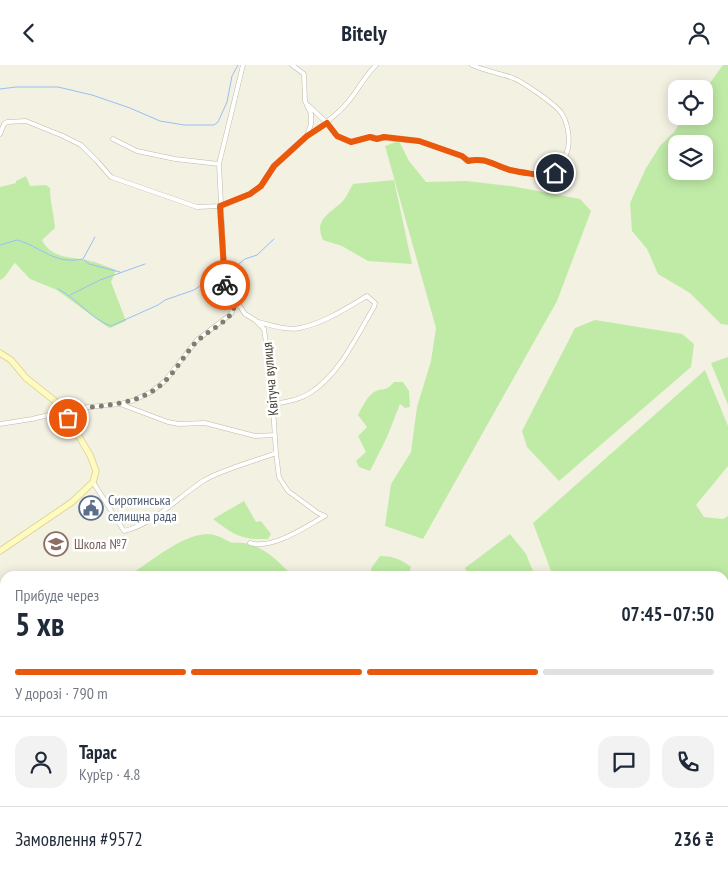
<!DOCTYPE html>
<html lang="uk">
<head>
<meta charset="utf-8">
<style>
  body { margin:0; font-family:"PT Sans Narrow",sans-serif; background:#f2f2f3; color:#1f2937; height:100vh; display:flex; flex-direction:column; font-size:19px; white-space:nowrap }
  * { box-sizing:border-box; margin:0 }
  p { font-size:16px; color:#747a83 }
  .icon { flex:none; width:28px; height:28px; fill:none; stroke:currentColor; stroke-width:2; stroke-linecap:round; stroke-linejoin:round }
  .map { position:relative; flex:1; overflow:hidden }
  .details { position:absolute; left:0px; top:506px; width:729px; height:311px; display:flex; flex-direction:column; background:#fff; border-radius:15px 15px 0 0; box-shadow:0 2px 12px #0003 }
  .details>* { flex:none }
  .buttons { position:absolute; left:668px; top:15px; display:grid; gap:10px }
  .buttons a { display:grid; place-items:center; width:45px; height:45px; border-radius:10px; background:#fff; box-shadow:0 2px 12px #0003; font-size:25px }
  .pin { position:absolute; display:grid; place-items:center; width:42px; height:42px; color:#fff; margin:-21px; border:2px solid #fff; border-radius:50%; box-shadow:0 1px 5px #0007 }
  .courier { position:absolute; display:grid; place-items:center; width:50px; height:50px; margin:-25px; border:4px solid #ea580c; border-radius:50%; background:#fff; color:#222; box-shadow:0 1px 6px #0007 }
  .summary em { font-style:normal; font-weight:700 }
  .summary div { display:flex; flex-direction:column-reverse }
  .summary { display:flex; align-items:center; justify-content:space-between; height:85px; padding:0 15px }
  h1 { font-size:32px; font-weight:700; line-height:38px }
  .bar { display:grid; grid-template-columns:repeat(4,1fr); gap:8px 5px; align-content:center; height:60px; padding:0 15px }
  .bar i { height:6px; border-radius:4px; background:#e0e1e3 }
  .bar .selected { background:#ea580c }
  .bar p { grid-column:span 4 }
  .line { display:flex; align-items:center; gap:12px; padding:0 15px; border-top:1px solid #e0e1e3 }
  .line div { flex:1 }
  .round { display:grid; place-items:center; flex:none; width:52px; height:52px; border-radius:15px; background:#f2f2f3 }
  header { display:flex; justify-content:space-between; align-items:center; height:65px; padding:0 15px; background:#fff; font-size:22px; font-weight:700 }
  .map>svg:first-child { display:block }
</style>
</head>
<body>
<header><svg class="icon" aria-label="back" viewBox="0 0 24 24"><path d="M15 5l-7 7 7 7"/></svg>Bitely<svg class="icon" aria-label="person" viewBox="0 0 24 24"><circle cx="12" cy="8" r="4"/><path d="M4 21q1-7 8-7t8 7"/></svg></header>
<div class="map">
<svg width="728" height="817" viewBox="0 0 728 817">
  <rect width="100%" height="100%" fill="#f3f1e2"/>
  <path fill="#c0eba7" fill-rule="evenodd" d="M723 0H728V260L721 259 690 228 658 209 647 184 632 166 630 138 646 103 660 81 675 66 683 51H704V26ZM676 79H704V106H676Z
    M399 76 409 96 426 117 466 116 511 121 580 134 591 146 557 236 423 474 385 461 391 419 411 387 417 342 431 296 436 263 385 81Z
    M26 111 30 121 46 120 50 123C50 137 54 149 55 163L42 175C52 195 72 191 90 196 99 198 108 202 116 205L111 217 126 256 110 263 106 261 57 225 30 214 15 198C10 203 6 213 0 215V122L16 118V116Z
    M394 115 412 199 368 196 342 181 323 175C313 154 331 148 343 136 347 131 350 124 353 119Z
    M595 255 682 269 694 279 691 302 559 416 527 382 522 366 575 263Z
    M728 292V340L711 298Z
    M705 305 728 361V401L696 440 704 452 723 454 728 451V814L725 817H659L654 814 652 817H582L581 813 724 812V511H553L533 458Z
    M394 317H403L409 326 410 342 405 343 400 339 387 372 370 406 359 402 356 396 366 387 358 371 367 362 358 350C362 343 367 330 376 326 385 323 386 326 394 317Z
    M244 436 256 457 261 456 271 469 268 474C241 475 234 470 213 454Z
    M206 469C216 469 220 472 228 476 233 479 239 477 244 478 263 481 280 497 292 511H128C151 497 179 471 206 469Z
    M510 469 526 489 535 511H468L465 503Z
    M380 491C392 491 401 494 411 502L408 511H369L372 502Z
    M5 587V727L0 731V590Z
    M463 812H567L568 817H461Z
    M17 813H259L257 817H19Z"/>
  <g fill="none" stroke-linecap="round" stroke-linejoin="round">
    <path stroke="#98bff6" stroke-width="1" d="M0 24 16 22H58L92 30 130 43 160 56 184 60H214L218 57 227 37 232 11 238 0
      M0 180 17 175C42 182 54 200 83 194L95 172
      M84 195 89 199 120 207
      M227 204 231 205 245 194 257 190 274 174
      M58 224C78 234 91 254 111 261L158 240 165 235 194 225 209 215
      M70 230 100 215 145 199"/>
    <g stroke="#bebaa4" stroke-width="5">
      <path id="street" d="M243 0 219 99 225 219 245 249 255 255 264 264 271 313 276 388 279 412 288 426 318 448 325 451
        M308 40 327 58 337 71 351 77 370 72 419 76 462 91 468 95C487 92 493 101 510 105 523 108 536 109 550 112 560 106 565 95 568 83 570 73 568 59 562 49 557 40 523 17 513 13 499 8 485 6 472 0
        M0 69 4 59 7 57 26 56 63 71 81 80 97 96 111 112 197 142 220 141 250 129 261 121 275 101 307 71 311 59V49L305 36 304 9 292 0
        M307 71C324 60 340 48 352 32 360 21 366 10 376 0
        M113 74 137 86 175 94 219 99
        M258 257C271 260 287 266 300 263 324 258 347 243 367 231L375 238 374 242C356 272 340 309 310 328 299 335 285 337 273 339
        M120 339 168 357 179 359 205 358 255 371 275 370
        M0 359 32 354 78 343 120 339 132 336 151 327 165 316 197 275 231 249 236 236
        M93 417 124 466C154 459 177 433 203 416 220 405 255 396 276 388
        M250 478C272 485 305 462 325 451
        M0 557 5 555"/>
    </g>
    <g stroke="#d6d08d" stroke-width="7">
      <path id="secondary" d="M0 288 11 295 26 313 55 336 68 353 90 390 96 406 93 417 72 437 0 486"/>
    </g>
    <use href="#street" stroke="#fff" stroke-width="4"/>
    <use href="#secondary" stroke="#fffbc0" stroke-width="5.5"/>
  </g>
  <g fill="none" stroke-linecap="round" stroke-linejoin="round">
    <path stroke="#817e70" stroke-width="5" stroke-dasharray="0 9" d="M68 353 64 347C99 338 137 344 165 316 177 304 185 289 196 277 205 268 227 257 232 247 234 244 234 240 236 236L225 220"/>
    <path stroke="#ea580c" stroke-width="6" d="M225 220 220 141 250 129 261 121 274 101 307 71 327 58 337 71 351 77 370 72 377 74 384 72 419 76 462 91 468 96C486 92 493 100 510 105 523 108 536 109 550 112L555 108"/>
  </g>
  <defs>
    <g id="civic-ring" transform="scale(1.25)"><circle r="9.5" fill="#fff" stroke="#5c6f8a" stroke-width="1.5"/><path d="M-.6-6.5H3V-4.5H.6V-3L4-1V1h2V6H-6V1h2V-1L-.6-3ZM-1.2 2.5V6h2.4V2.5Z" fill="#5c6f8a"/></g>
    <g id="school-ring" transform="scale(1.25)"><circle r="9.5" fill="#fff" stroke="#8d6e63" stroke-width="1.5"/><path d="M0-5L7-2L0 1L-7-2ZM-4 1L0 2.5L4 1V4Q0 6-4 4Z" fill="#8d6e63"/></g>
  </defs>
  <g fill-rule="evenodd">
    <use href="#civic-ring" x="91" y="443"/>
    <use href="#school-ring" x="56" y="479"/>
  </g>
  <g text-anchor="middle" stroke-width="5" stroke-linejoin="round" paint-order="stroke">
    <g font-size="14" fill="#444032" stroke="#fff">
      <text transform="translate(270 314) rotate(-95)" y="5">Квітуча вулиця</text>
    </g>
    <g font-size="14" fill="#4e5e75" stroke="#fff" text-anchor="start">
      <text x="108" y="440">Сиротинська<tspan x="108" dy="16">селищна рада</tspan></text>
    </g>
    <g font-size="14" fill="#785e54" stroke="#fff" text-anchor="start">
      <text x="74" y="484">Школа №7</text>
    </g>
  </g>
</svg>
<div class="buttons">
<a><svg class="icon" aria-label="locate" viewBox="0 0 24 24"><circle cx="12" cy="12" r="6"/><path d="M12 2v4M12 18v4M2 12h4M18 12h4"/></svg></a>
<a><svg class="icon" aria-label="layers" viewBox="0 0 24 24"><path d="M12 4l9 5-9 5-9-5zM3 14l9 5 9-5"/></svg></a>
</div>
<div class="pin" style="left:68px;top:353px;background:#ea580c"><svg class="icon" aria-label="bag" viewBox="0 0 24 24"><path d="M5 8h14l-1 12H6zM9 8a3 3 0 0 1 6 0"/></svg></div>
<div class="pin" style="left:555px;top:108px;background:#1f2937"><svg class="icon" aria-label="home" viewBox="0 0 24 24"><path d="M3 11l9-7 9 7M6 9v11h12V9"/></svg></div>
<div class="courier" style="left:225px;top:220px"><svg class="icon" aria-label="bike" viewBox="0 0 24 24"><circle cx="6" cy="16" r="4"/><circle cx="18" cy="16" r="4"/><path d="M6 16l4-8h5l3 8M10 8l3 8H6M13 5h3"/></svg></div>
<section class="details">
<div class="summary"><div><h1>5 хв</h1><p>Прибуде через</p></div><em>07:45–07:50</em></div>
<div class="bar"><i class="selected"></i><i class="selected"></i><i class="selected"></i><i></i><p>У дорозі · 790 m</p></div>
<div class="line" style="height:90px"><a class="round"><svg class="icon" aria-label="person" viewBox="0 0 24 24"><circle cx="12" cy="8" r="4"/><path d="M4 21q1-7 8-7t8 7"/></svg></a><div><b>Тарас</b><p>Кур’єр · 4.8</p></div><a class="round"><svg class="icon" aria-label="chat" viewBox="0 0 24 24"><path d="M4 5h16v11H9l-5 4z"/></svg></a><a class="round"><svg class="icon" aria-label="phone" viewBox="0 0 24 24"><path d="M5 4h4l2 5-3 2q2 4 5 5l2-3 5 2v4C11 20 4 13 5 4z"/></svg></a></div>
<div class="line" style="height:65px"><div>Замовлення #9572</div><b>236 ₴</b></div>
</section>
</div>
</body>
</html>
